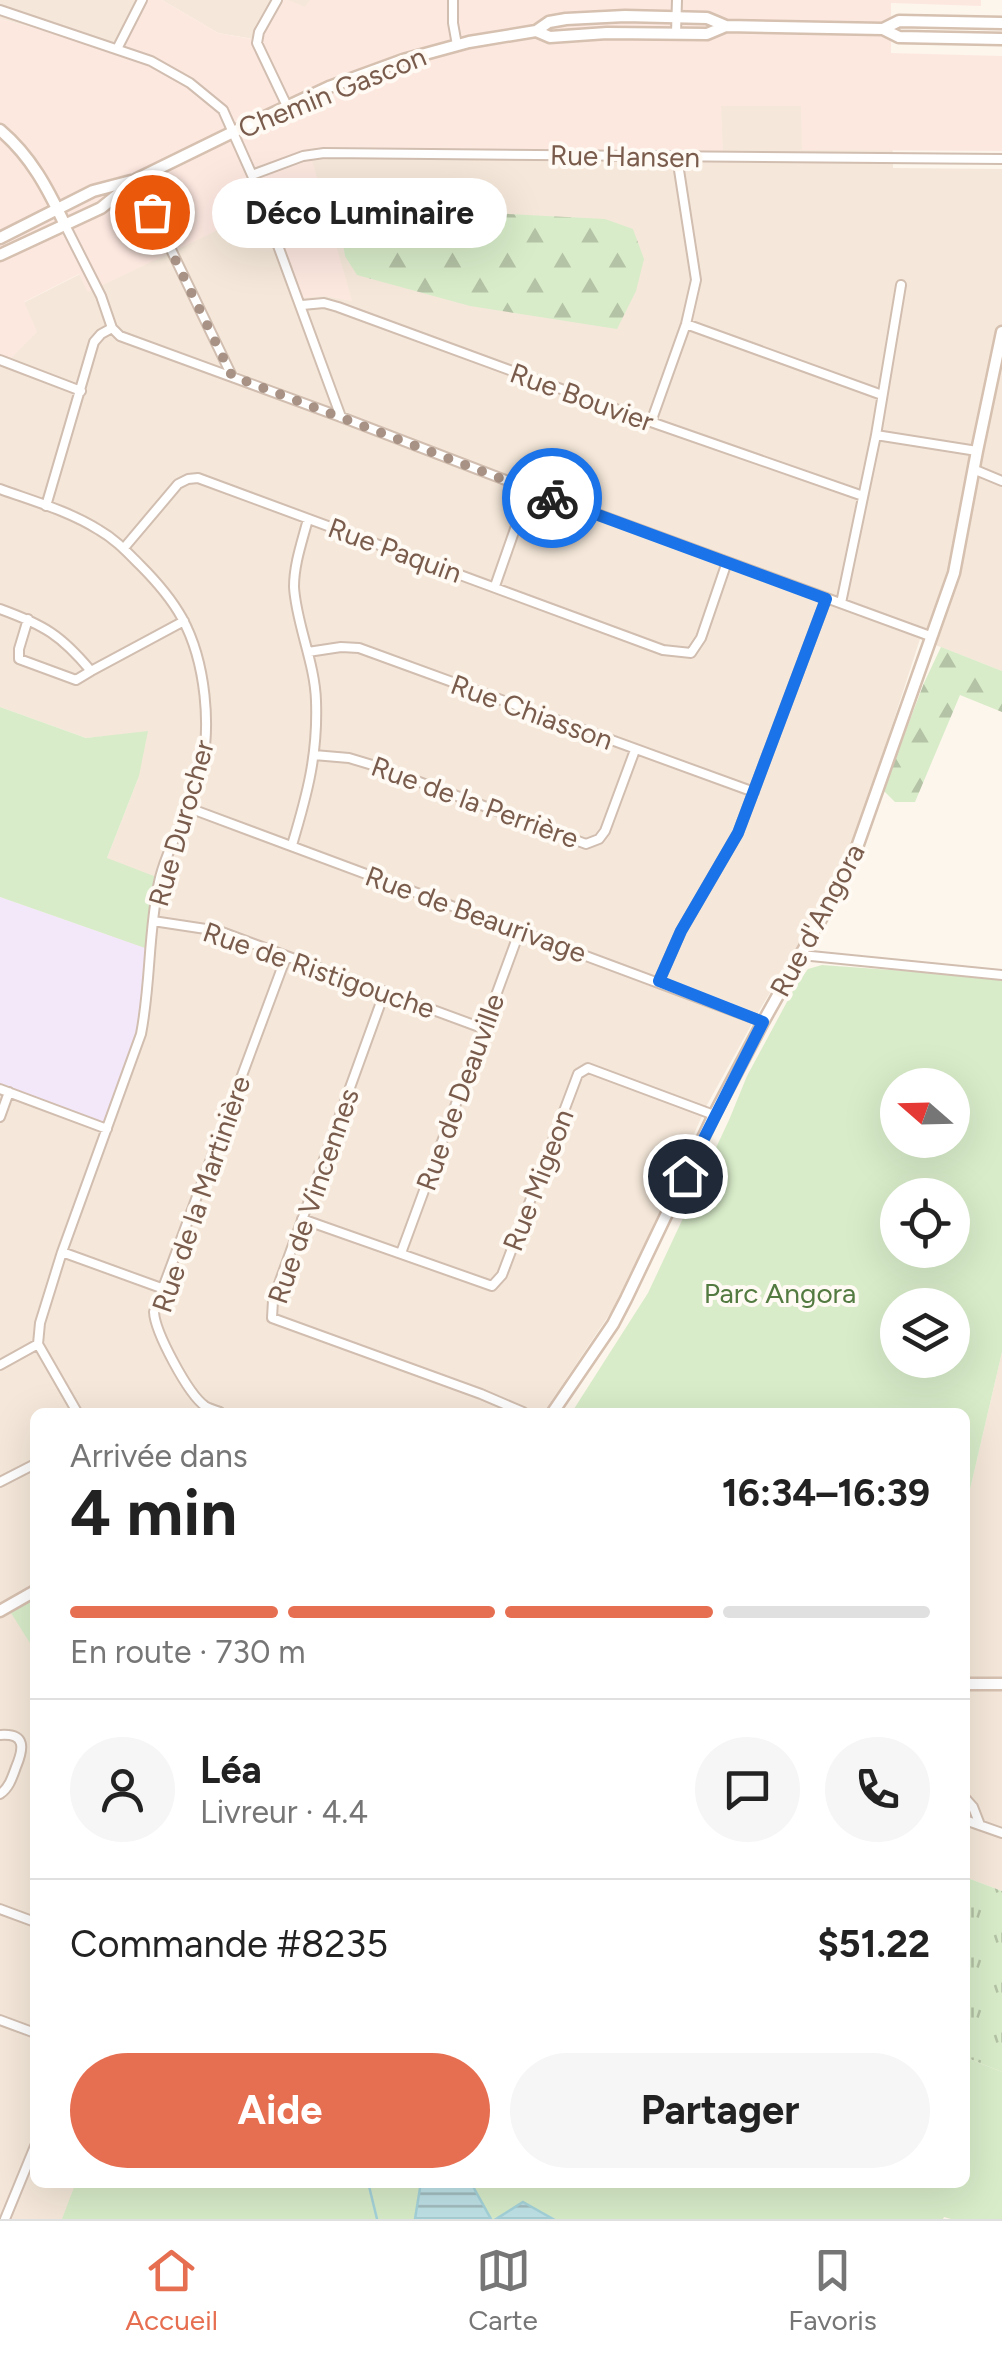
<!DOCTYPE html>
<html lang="fr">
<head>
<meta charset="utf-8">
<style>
  body { margin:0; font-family:Figtree,sans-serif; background:#f6f6f6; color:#222; height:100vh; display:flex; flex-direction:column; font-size:38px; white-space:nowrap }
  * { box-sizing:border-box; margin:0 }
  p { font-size:32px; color:#767676 }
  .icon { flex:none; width:55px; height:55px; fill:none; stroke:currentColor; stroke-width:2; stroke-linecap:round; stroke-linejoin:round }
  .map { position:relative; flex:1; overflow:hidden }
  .panel { position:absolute; left:30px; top:1408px; width:940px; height:780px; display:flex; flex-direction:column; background:#fff; border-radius:15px; box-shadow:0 10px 40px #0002 }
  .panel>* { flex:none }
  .needle { width:65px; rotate:290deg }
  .tools { position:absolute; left:880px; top:1068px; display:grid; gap:20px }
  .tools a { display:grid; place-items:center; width:90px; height:90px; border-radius:50%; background:#fff; box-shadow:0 10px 40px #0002; font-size:50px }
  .pin { position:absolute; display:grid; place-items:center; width:85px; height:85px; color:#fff; margin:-42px; border:5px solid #fff; border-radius:50%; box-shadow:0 2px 10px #0007 }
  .courier { position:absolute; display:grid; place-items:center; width:100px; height:100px; margin:-50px; border:8px solid #1a73e8; border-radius:50%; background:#fff; color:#222; box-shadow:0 2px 12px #0007 }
  .bubble { position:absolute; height:70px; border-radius:35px; background:#fff; box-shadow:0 10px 40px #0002; font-size:32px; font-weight:700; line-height:70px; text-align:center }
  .headline em { font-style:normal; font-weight:700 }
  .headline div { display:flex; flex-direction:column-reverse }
  .headline { display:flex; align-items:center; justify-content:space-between; height:170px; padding:0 40px }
  h1 { font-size:65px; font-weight:700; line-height:75px }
  .bar { display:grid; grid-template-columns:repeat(4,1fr); gap:15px 10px; align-content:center; height:120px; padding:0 40px }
  .bar i { height:12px; border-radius:8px; background:#e0e0e0 }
  .bar .on { background:#e76f51 }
  .bar p { grid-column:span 4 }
  .line { display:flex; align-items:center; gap:25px; padding:0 40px; border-top:2px solid #e0e0e0 }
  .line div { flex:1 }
  .round { display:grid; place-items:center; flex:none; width:105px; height:105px; border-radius:52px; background:#f6f6f6 }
  .button { display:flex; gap:20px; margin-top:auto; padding:20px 40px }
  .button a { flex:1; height:115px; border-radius:60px; background:#e76f51; color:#fff; font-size:40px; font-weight:700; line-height:115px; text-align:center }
  .button a+a { background:#f6f6f6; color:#222 }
  .dock { display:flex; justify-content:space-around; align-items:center; height:140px; border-top:2px solid #e0e0e0; background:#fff; font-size:28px; color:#767676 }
  .dock a { display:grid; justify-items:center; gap:5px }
  .dock .on { color:#e76f51 }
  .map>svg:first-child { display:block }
</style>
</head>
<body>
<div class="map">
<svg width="1002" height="2219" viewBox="0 0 1002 2219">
  <defs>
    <pattern id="grass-tufts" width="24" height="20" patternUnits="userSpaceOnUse" patternTransform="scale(2.5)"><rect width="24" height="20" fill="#d8ecc9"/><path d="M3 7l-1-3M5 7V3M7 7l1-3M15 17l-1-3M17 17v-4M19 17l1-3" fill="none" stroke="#b4c2a5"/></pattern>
    <pattern id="forest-firs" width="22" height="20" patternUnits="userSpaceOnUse" patternTransform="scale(2.5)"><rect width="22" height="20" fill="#d8ecc9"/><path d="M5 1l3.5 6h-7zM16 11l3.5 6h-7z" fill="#b4c2a5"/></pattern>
    <pattern id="water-rules" width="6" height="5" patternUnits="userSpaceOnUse" patternTransform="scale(2.5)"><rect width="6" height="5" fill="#bfe3e8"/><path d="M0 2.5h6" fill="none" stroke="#a0bbbe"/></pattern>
  </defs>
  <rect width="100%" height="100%" fill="#fdf6ec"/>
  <path fill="#f5e8da" d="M0 0H144L117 49 0 19Z
    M162 0H461L891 53 893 168 1002 169V671L920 639 847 865 759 1011 707 1105 621 1297 544 1412H35V2182L77 2183 63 2219H0V1089L107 1129V858L139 776 108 736 86 738 0 707V354L11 357 23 303 80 274 89 291 259 40 218 33Z
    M1002 1352V1891L965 1877V1511Z"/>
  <path fill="#fde8e0" d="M144 0H162L218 33 258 40 280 0H288L305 7 310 0H981V6L891 3V53L1002 56V151L802 150 801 106H721L723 153 329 159 312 161 352 301 324 296 302 298 270 205 88 292 79 274 24 302 37 332 11 358 0 354V19L116 49Z"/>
  <path fill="#f3e8fa" d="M0 897 151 950 141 1034 107 1129 0 1089Z"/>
  <path fill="url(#grass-tufts)" d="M965 1877 1002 1891V2072L965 2057Z"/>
  <path fill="url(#forest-firs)" d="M414 209 605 219 633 229 644 259 636 291 617 329 470 306 357 275 345 256 339 219Z
    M941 647 1002 671V712L960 695 915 802H895L883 790 924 683Z"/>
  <path fill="#d8ecc9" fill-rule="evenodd" d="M0 707 86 738 148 731 139 776 107 858 159 878 151 950 0 897Z
    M822 965 1002 978V1352L965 1511V1412H572L648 1293 729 1120 747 1076 795 987 808 969ZM898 1085H952V1140H898ZM898 1195H952V1250H898ZM898 1305H952V1360H898Z
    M35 1599V1651L11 1613Z
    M965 2057 1002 2072V2219H951L944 2217 943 2219H62L76 2182H965Z"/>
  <path fill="url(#water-rules)" stroke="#a5d3da" stroke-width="2.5" d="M421 2182 471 2183 491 2219H415Z
    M523 2202 553 2219H496Z"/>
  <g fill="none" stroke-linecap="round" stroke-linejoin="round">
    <path stroke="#a5d3da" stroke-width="2.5" d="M368 2182 377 2219"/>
    <g stroke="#d1beb0" stroke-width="12">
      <path id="street" d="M277 0 259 32 257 43 287 106
        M453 0V23L457 45
        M0 10 151 61 190 83 223 110 252 175 341 417
        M676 33 677 0
        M117 49 142 0
        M252 175 303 156 324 153 1002 159
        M137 179 232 376
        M65 225 101 296 112 328 120 336 341 417 529 489 930 636
        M302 305 324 303 338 307 651 422 863 496
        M686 324 882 395
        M0 360 81 391
        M651 422 686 324 696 280 677 157
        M876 435 977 451
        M973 469 1002 481
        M0 489C33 501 69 511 99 530 115 539 127 552 140 565 156 581 171 598 182 618 206 662 212 728 200 775 191 811 166 848 159 882 148 932 151 983 141 1034L62 1252 40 1323 38 1344 77 1412
        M46 506 94 342 101 334 112 328
        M124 548 178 484 188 479 198 478 663 650 691 653 701 638 727 562
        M495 586 529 489
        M841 603 876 435 901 285
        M0 609C44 625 61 635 91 671L184 621
        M28 619 19 649V659L76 680 91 671
        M308 652 341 647 359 648 754 792
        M314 755 349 758 379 767 586 844 599 839 605 831 635 750
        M189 808 763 1022
        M292 845C307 795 318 755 316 701 315 663 296 623 294 587 294 564 302 542 308 519
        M153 921 219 931 482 1028
        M801 955 1002 975
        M659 981 681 931 738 833 826 599
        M385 991 273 1300 272 1318 481 1394 523 1412
        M0 1089 107 1129
        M0 1117 9 1092
        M302 1219 492 1286 502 1275 578 1074 588 1068 714 1115
        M62 1252 164 1289
        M401 1253 520 930
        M0 1365 38 1344
        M220 1412C217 1411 208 1408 205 1406 188 1394 155 1332 154 1312L286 957
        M0 1482 35 1464
        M0 1735C26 1733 24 1748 16 1767 12 1778 9 1788 0 1794
        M965 1798 973 1807 980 1825
        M965 1820 1002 1833
        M0 1909 35 1922
        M0 2020 35 2033
        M5 2219 35 2146"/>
    </g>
    <g stroke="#d6c0b0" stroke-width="15">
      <path id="secondary" d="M883 29 899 37 1002 39
        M536 31 550 37 607 33 707 34 726 26
        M0 130C31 156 48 189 65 225
        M0 238 93 191 131 181
        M0 255 101 208 137 179 233 132 329 87 403 60 469 42 536 31 549 22 566 19 625 16 707 18 726 26 883 29 899 21 1002 23
        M553 1412 613 1324 626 1299 714 1115 763 1022 850 867 954 573 977 451 1002 332
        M0 1611 35 1591
        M965 1684H1002"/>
    </g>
    <use href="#street" stroke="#fff" stroke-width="8"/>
    <use href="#secondary" stroke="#fff" stroke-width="10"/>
  </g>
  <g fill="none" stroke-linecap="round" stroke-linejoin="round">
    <path stroke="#a89285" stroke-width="10" stroke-dasharray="0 18" d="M152 212 232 376 552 498"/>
    <path stroke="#1a73e8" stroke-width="12" d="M552 498 826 599 738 833 681 931 659 981 763 1022 685 1176"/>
  </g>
  <g text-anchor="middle" stroke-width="8" stroke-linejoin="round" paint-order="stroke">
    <g font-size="28" fill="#7a5c4d" stroke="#fffaf3">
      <text transform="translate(332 92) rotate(-22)" y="10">Chemin Gascon</text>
      <text transform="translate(625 156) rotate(1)" y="10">Rue Hansen</text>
      <text transform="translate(582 397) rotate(20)" y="10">Rue Bouvier</text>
      <text transform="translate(395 550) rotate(20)" y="10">Rue Paquin</text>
      <text transform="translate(532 712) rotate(20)" y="10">Rue Chiasson</text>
      <text transform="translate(475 802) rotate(20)" y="10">Rue de la Perrière</text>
      <text transform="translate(181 823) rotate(-74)" y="10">Rue Durocher</text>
      <text transform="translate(476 914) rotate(20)" y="10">Rue de Beaurivage</text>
      <text transform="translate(817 920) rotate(-62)" y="10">Rue d'Angora</text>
      <text transform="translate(319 970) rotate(19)" y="10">Rue de Ristigouche</text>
      <text transform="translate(460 1092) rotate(-70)" y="10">Rue de Deauville</text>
      <text transform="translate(538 1180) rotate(-69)" y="10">Rue Migeon</text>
      <text transform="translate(201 1194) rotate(-71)" y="10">Rue de la Martinière</text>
      <text transform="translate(313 1196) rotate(-71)" y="10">Rue de Vincennes</text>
    </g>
    <g font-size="28" fill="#537a41" stroke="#fffaf3">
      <text x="780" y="1303">Parc Angora</text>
    </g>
  </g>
</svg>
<div class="tools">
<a><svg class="needle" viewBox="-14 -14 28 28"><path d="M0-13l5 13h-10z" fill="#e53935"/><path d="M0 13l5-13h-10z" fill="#767676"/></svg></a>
<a><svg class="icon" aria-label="locate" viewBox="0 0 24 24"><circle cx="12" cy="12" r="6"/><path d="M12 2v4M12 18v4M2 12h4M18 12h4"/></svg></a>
<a><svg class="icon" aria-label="layers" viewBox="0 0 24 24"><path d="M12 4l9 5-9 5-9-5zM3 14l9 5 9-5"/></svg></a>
</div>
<div class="pin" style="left:152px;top:212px;background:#ea580c"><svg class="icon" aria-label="bag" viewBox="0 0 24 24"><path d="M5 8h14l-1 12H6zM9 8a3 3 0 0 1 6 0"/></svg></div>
<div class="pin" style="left:685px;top:1176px;background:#1f2937"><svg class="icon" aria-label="home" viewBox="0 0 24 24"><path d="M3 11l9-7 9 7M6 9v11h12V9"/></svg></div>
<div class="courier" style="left:552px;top:498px"><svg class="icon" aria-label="bike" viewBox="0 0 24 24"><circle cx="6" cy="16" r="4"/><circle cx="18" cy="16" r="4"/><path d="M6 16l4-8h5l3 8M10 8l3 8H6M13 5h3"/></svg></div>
<div class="bubble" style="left:212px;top:178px;width:295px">Déco Luminaire</div>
<section class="panel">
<div class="headline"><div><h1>4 min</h1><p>Arrivée dans</p></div><em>16:34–16:39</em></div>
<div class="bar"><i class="on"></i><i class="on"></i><i class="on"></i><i></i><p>En route · 730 m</p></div>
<div class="line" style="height:180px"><a class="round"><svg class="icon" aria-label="person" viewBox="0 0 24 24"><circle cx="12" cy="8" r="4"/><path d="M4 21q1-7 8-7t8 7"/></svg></a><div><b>Léa</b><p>Livreur · 4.4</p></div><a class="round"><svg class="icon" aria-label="chat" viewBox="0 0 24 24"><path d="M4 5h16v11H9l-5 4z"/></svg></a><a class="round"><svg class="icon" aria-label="phone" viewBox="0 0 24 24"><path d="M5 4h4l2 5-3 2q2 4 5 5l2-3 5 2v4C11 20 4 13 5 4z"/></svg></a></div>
<div class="line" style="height:130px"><div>Commande #8235</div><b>$51.22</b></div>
<div class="button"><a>Aide</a><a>Partager</a></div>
</section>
</div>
<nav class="dock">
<a class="on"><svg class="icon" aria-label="home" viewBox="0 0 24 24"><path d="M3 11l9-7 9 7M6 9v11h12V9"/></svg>Accueil</a>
<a><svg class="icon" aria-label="map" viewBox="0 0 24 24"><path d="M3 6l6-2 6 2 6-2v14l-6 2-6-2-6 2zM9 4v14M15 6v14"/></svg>Carte</a>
<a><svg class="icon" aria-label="saved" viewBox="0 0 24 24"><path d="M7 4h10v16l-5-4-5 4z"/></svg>Favoris</a>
</nav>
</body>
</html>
